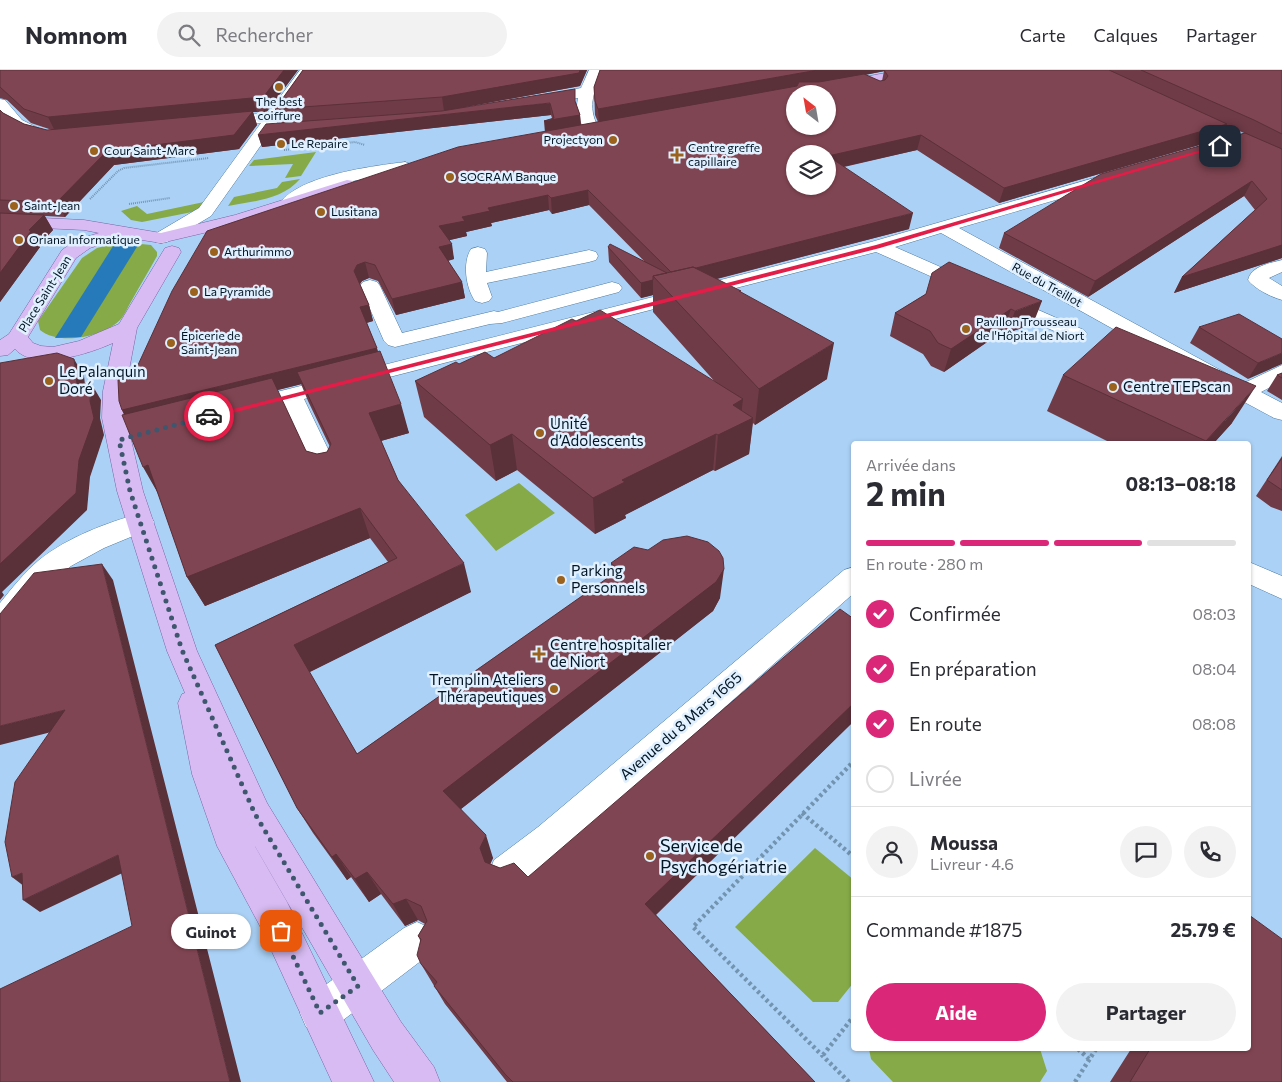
<!DOCTYPE html>
<html lang="fr">
<head>
<meta charset="utf-8">
<style>
  body { margin:0; font-family:Commissioner,sans-serif; background:#f2f2f3; color:#2b2b33; height:100vh; display:flex; flex-direction:column; font-size:19px; white-space:nowrap }
  * { box-sizing:border-box; margin:0 }
  p { font-size:16px; color:#7c7c81 }
  .icon { flex:none; width:28px; height:28px; fill:none; stroke:currentColor; stroke-width:2; stroke-linecap:round; stroke-linejoin:round }
  .map { position:relative; flex:1; overflow:hidden }
  .panel { position:absolute; left:851px; top:371px; width:400px; height:610px; display:flex; flex-direction:column; background:#fff; border-radius:5px; box-shadow:0 1px 4px #0004 }
  .panel>* { flex:none }
  .needle { width:32px; rotate:329deg }
  .controls { position:absolute; left:786px; top:15px; display:grid; gap:10px }
  .controls a { display:grid; place-items:center; width:50px; height:50px; border-radius:50%; background:#fff; box-shadow:0 1px 4px #0004; font-size:25px }
  .pin { position:absolute; display:grid; place-items:center; width:42px; height:42px; color:#fff; margin:-21px; border-radius:10px; box-shadow:0 2px 8px #0006 }
  .courier { position:absolute; display:grid; place-items:center; width:50px; height:50px; margin:-25px; border:4px solid #e11d48; border-radius:50%; background:#fff; color:#222; box-shadow:0 1px 6px #0007 }
  .bubble { position:absolute; height:35px; border-radius:18px; background:#fff; box-shadow:0 1px 4px #0004; font-size:16px; font-weight:700; line-height:35px; text-align:center }
  .headline em { font-style:normal; font-weight:700 }
  .headline div { display:flex; flex-direction:column-reverse }
  .headline { display:flex; align-items:center; justify-content:space-between; height:85px; padding:0 15px }
  h1 { font-size:32px; font-weight:700; line-height:38px }
  .bar { display:grid; grid-template-columns:repeat(4,1fr); gap:8px 5px; align-content:center; height:60px; padding:0 15px }
  .bar i { height:6px; border-radius:4px; background:#e1e1e2 }
  .bar .selected { background:#db2777 }
  .bar p { grid-column:span 4 }
  .line { display:flex; align-items:center; gap:12px; padding:0 15px; border-top:1px solid #e1e1e2 }
  .line div { flex:1 }
  .round { display:grid; place-items:center; flex:none; width:52px; height:52px; border-radius:26px; background:#f2f2f3 }
  ol { padding:0 15px; list-style:none }
  li { display:flex; align-items:center; gap:15px; height:55px }
  li p { margin-inline-start:auto }
  li .icon { padding:5px; border-radius:50%; background:#db2777; color:#fff; stroke-width:4 }
  li:last-child { color:#7c7c81 }
  li i { width:28px; height:28px; border:2px solid #e1e1e2; border-radius:50% }
  .button { display:flex; gap:10px; margin-top:auto; padding:10px 15px }
  .button a { flex:1; height:58px; border-radius:30px; background:#db2777; color:#fff; font-size:20px; font-weight:700; line-height:58px; text-align:center }
  .button a+a { background:#f2f2f3; color:#2b2b33 }
  header { display:flex; align-items:center; gap:30px; box-sizing:border-box; height:70px; padding:0 25px; background:#fff; border-bottom:1px solid #e1e1e2 }
  header strong { font-size:24px }
  nav { display:flex; gap:28px; margin-inline-start:auto; font-size:18px }
  .search { width:350px; height:45px; background:#f2f2f3; display:flex; align-items:center; gap:12px; box-sizing:border-box; padding:0 18px; border-radius:28px; color:#7c7c81; font-size:19px }
  .map>svg:first-child { display:block }
</style>
</head>
<body>
<header>
<strong>Nomnom</strong>
<div class="search"><svg class="icon" aria-label="search" viewBox="0 0 24 24"><circle cx="10" cy="10" r="6"/><path d="M15 15l6 6"/></svg>Rechercher</div>
<nav><a>Carte</a><a>Calques</a><a>Partager</a></nav>
</header>
<div class="map">
<svg width="1282" height="1012" viewBox="0 0 1282 1012">
  <rect width="100%" height="100%" fill="#abd2f6"/>
  <path fill="#86aa47" d="M316 82 301 106 285 108 293 94 249 96 254 90Z
    M300 109C282 130 253 131 228 136L234 127 277 118 282 112Z
    M204 132 197 141 142 152 131 150 121 141 137 136 147 144Z
    M121 172 151 175 157 182V186C149 201 140 215 132 230 128 236 125 245 120 250 103 267 59 276 40 260L38 251 82 188 97 178Z
    M519 413 555 443 496 481 465 445Z
    M815 778 854 810V912L838 932H813L735 857Z
    M869 979H1040L1047 1001 1040 1012H893L871 989Z"/>
  <path fill="#267aba" d="M128 172H140L81 267 55 268 115 173Z"/>
  <g fill="none" stroke-linecap="round" stroke-linejoin="round">
    <g stroke="#4a79a2" stroke-width="1">
      <path id="minor" d="M300 0H314L211 146 167 172 161 173 155 172 152 168 155 164 199 138 261 53 218 57 213 55 210 52 213 49 257 44 266 46Z
        M589 0H603C593 22 586 40 601 61L598 64H588C579 52 575 42 578 28L539 34 534 33 532 30 534 27 539 26 581 18Z
        M0 29 5 30 22 50 46 62 49 65 46 68C30 72 10 57 0 44Z
        M1189 41 1282 84V95L1184 48 1182 45 1184 42Z
        M405 92 411 94 413 97 411 100C382 108 353 108 324 119 311 125 298 140 283 137L280 133C300 105 373 96 405 92Z
        M1115 102 1121 103 1123 107 1121 111 959 158 1244 313 1282 295V311L1261 322 1282 333V350L1274 348 1235 327 941 163 895 177 1084 260 1087 264 1084 268 1077 270 1070 268 876 182 304 329 340 404 337 410 328 412 319 410 316 404 284 334 245 344 237 342 234 337 237 332 245 330 871 172Z
        M478 177 485 179 487 183 486 202 589 180 596 182 598 186 596 190 589 192 487 213 492 227 489 231 482 233 475 231C466 218 462 193 471 179Z
        M1282 190V202L1269 208 1282 216V230C1271 227 1255 219 1248 210 1251 196 1270 193 1282 190Z
        M370 210 377 212 380 216 402 263 494 241 498 242 612 212 619 214 622 218 619 222 502 253 490 254 395 277 388 275 384 271 360 216 363 212Z
        M141 443 150 445 154 452 150 459 104 478 71 496 47 516 10 562 0 565V533C12 518 24 503 39 490 68 467 106 453 141 443Z
        M1249 492 1282 506V529L1249 514Z
        M854 497V523L562 781 520 814 507 819 494 814 489 802 494 790 538 757 844 500Z
        M417 852 430 858 436 871 430 884 334 957 320 963 306 957 300 943 306 929 404 858Z"/>
    </g>
    <g stroke="#7b63a5" stroke-width="1">
      <path id="major" d="M901 0H930L923 4 838 20 833 19 831 16 833 13 838 12Z
        M347 110 353 111 355 115 353 119 246 153 161 173 123 167 90 178 76 188 28 267 33 273 41 276 53 277 79 271 119 254 165 178 172 176 179 178 181 182 137 258 125 321 126 348 143 421 197 581 267 733 401 952 434 997 440 1012H394L373 980 245 759 287 832 374 1012H332L261 858 217 776 192 704 178 633 182 624 185 623 167 581 117 421 102 348 103 321 113 273C91 283 35 302 15 279L8 285 0 286V270L9 264 62 180 76 170 99 163 84 160 0 156V146L84 150 161 163 235 145Z"/>
    </g>
    <path stroke="#7394b1" stroke-width="2" stroke-dasharray="1 1" stroke-linecap="butt" d="M284 80 355 72 365 75
      M90 129 118 101 124 98 209 88
      M129 134 170 128"/>
    <path stroke="#7394b1" stroke-width="4.5" stroke-dasharray="3 3" stroke-linecap="butt" d="M802 743 854 787
      M1078 979 1089 989
      M823 985 854 946
      M849 1012 693 857 854 691
      M1075 1012 1096 979"/>
    <use href="#minor" fill="#fff" fill-rule="evenodd"/>
    <use href="#major" fill="#d7bbf2" fill-rule="evenodd"/>
  </g>
  <path fill="#6e3b47" fill-rule="evenodd" d="M0 0H298L265 44 257 42H253L257 55 239 79 114 95 65 147 45 146 53 160 39 175 40 177 0 232V40L3 43 24 54 47 60H52L31 53 7 30 0 28Z
    M303 0H587L580 16 465 37 576 33 580 45 581 55 598 52 595 45 594 17 600 0H1282V188L1174 223 1182 207 1255 140 1244 126 1088 227 999 178 1004 163 1244 63 1226 55 1220 69 999 133 917 80 844 97 909 159 717 209 741 222 827 309 755 355 753 353 749 384 715 401 713 400 625 445 626 448 595 464 517 400 496 411 424 347 415 311 459 294 494 288 576 251 716 313 653 242V225L641 228 609 192 608 177 645 192 589 135 552 144 549 140 491 153 492 156 466 162 467 166 449 170 454 189 448 191 462 212 465 228 396 245 378 211 369 208 362 211 360 214 369 235 373 251 367 253 409 363 381 371 398 410 471 522 309 602 357 684 611 506V493L720 528 713 541 461 739 493 788 490 794 500 798 528 807 854 549V651L656 845 815 1012H507L445 934 421 894 420 870 418 866 425 854 418 850 405 856 381 824 369 832 351 807 347 810 313 763 297 738 215 575 388 492 370 468 205 536 187 507 159 426 122 340 132 308 545 62 552 48 551 45 262 77 258 65 279 53 275 39ZM884 1 882 11H880L865 5ZM301 314 308 331 330 377 327 382 317 384 306 381 277 320Z
    M949 192 1033 254 1007 263 1003 261 944 302 931 296 923 284 890 266 895 243 926 224Z
    M1199 257 1282 269 1248 309 1190 273Z
    M1282 303V330L1267 321 1277 305Z
    M1063 305 1232 353 1213 374H1113L1047 341Z
    M1282 386V441L1271 437 1256 426Z
    M1131 979H1249L1282 1012H1110Z"/>
  <path fill="#5a3039" d="M284 0H298L265 44 261 30Z
    M580 0H587L580 16 444 41 442 27Z
    M818 0H891L599 53 598 39Z
    M252 28 257 42H253L257 55 239 79 114 95 65 147 57 132 55 61 48 47Z
    M550 33 551 45 262 77 258 65Z
    M580 45 581 57 545 63 544 51Z
    M1227 54 1220 69 999 133 1004 118Z
    M921 65 917 80 828 100V86Z
    M1252 111 1244 126 1088 227 1095 211Z
    M588 120 589 135 552 144 551 128Z
    M548 125 549 140 491 153 492 156 466 162 467 166 442 172 439 156 462 147 488 138Z
    M913 143 909 159 673 220V204Z
    M44 145 53 160 39 175 40 177 0 232V203L29 160Z
    M452 174 454 189 442 192 439 177Z
    M1282 175V188L1174 223 1182 207Z
    M365 192 369 208 362 211 358 217 354 201 357 195Z
    M653 210V225L641 228V213Z
    M462 212 465 228 396 245 392 229Z
    M1042 231 1033 254 1007 263 1015 241Z
    M369 235 373 251 365 253 360 237Z
    M1011 239 1003 261 944 302 951 279Z
    M834 273 827 309 755 355 759 319Z
    M377 278 381 294 297 302 302 314 131 357 122 340Z
    M1282 283V294L1248 309 1258 293Z
    M74 289 84 306 87 332 77 315Z
    M91 313 101 330 100 348 104 365 90 407 87 440 2 522 4 525 0 530V494L90 331Z
    M1256 316 1232 353 1213 374H1204Z
    M743 329 740 354 753 348 749 384 715 401 718 365 733 335Z
    M401 334 409 363 377 372 369 343Z
    M512 364 517 400 496 411 490 375Z
    M716 364 713 400 625 445 626 448 595 464 593 428 622 410Z
    M148 395 160 427 143 397Z
    M360 438 370 468 205 536 187 507Z
    M464 493 471 522 308 603 294 575Z
    M102 494 113 510 241 1012H230Z
    M724 499 720 528 713 541 452 746 443 721Z
    M854 633V651L645 855V834Z
    M65 640 79 655 0 675V656Z
    M486 765 493 788 487 801 480 778Z
    M336 784 351 807 347 810 332 787Z
    M118 785 133 798 40 842 23 830Z
    M367 802 381 824 369 832 355 809Z
    M22 803 29 820 12 807Z
    M406 829 418 850 405 856 393 834Z"/>
  <path fill="#804552" stroke="#5a3039" fill-rule="evenodd" d="M0 0H284L261 30 252 28 48 47 24 39 0 17Z
    M303 0H580L579 3 442 27 275 39Z
    M600 0H818L598 39 595 31 594 17Z
    M884 0H1109L1227 54 1004 118 921 65 828 86 913 143 696 198 693 197 671 202 588 120 551 128 548 125 488 138 490 141 462 147 465 151 439 156 452 174 439 177 462 212 392 229 375 195 365 192 357 195 354 201 369 235 360 237 377 278 122 340 119 331 118 310 132 308 172 221 207 161 458 77 797 16 799 12H819L864 4 880 11 885 10 888 6ZM795 24H828V56H795ZM795 84H828V116H795Z
    M1141 0H1282V64L1254 50Z
    M575 19V31L580 45 544 51 554 48 550 33 258 65 266 54 442 41Z
    M0 40 3 43 24 54 47 60 253 41 234 65 107 81 57 132 0 130Z
    M1245 63 1282 79V175L1182 207 1267 129 1252 111 1095 211 1004 163 1101 104Z
    M0 143 44 145 29 160 31 161 0 203Z
    M610 174 667 203 653 206V210L641 213 608 177Z
    M949 192 1042 231 1015 241 1011 239 951 279 938 273 930 261 895 243 926 224 932 203Z
    M693 197 741 221H739L834 273 759 319 653 206Z
    M600 240 743 329 733 335 753 348 718 365 716 364 622 410 625 412 593 428 512 364 490 375 415 311 456 292 459 294 485 282 494 288 572 249 576 251Z
    M1239 244 1282 269V283L1258 293 1199 257Z
    M1116 257 1256 316 1206 371 1063 305Z
    M380 281 401 334 369 343 398 410 464 493 294 575 357 684 619 500 611 493 634 477 648 480 663 470 687 466 708 472 719 481 723 488 724 499 716 512 443 721 486 765 480 778 485 792 500 798 514 793 528 807 840 539 854 549V633L645 834 815 1012H513L505 1004 434 916 437 912 421 894 417 885 421 869 418 866 427 851 421 836 406 829 393 834 367 802 355 809 336 784 332 787 297 738 215 575 397 488 360 438 187 507 148 395 143 397 122 345 272 308 306 381 317 384 327 382 331 374 297 302Z
    M57 283 74 289 77 315 91 313 90 331 94 348 79 390 76 423 0 494V293Z
    M1282 303V308L1277 305Z
    M1282 388V420L1267 410Z
    M102 494 230 1012H0V919L132 856 118 785 23 830 22 803 12 807 5 772 15 712 65 640 0 656V544L34 503Z
    M1249 845 1282 869V1012H1130L1150 979H1249Z"/>
  <path fill="#e11d48" d="M1218 75 1222 76 880 178 209 349 206 346 876 175Z"/>
  <g fill="none" stroke-linecap="round" stroke-linejoin="round">
    <path stroke="#3e576e" stroke-width="5" stroke-dasharray="0 9" d="M209 346 119 370 130 421 182 580 255 744 358 916 320 943 281 861"/>
  </g>
  <g fill="#9b621e" stroke="#e1f0fe" stroke-width="2">
    <circle cx="279" cy="17" r="5"/>
    <circle cx="613" cy="70" r="5"/>
    <circle cx="281" cy="74" r="5"/>
    <circle cx="94" cy="81" r="5"/>
    <path d="M674.5 77.5h5v5h5v5h-5v5h-5v-5h-5v-5h5z"/>
    <circle cx="450" cy="107" r="5"/>
    <circle cx="14" cy="136" r="5"/>
    <circle cx="321" cy="142" r="5"/>
    <circle cx="19" cy="170" r="5"/>
    <circle cx="214" cy="182" r="5"/>
    <circle cx="194" cy="222" r="5"/>
    <circle cx="966" cy="259" r="5"/>
    <circle cx="171" cy="273" r="5"/>
    <circle cx="49" cy="311" r="5"/>
    <circle cx="1113" cy="317" r="5"/>
    <circle cx="540" cy="363" r="5"/>
    <circle cx="561" cy="510" r="5"/>
    <path d="M536.5 576.5h5v5h5v5h-5v5h-5v-5h-5v-5h5z"/>
    <circle cx="554" cy="619" r="5"/>
    <circle cx="650" cy="786" r="5"/>
  </g>
  <g text-anchor="middle" stroke-width="5" stroke-linejoin="round" paint-order="stroke">
    <g font-size="12" fill="#031525" stroke="#e1f0fe" text-anchor="start">
      <text x="279" y="36" text-anchor="middle">The best<tspan x="279" dy="14">coiffure</tspan></text>
      <text x="603" y="74" text-anchor="end">Projectyon</text>
      <text x="291" y="78">Le Repaire</text>
      <text x="688" y="82">Centre greffe<tspan x="688" dy="14">capillaire</tspan></text>
      <text x="104" y="85">Cour Saint-Marc</text>
      <text x="460" y="111">SOCRAM Banque</text>
      <text x="24" y="140">Saint-Jean</text>
      <text x="331" y="146">Lusitana</text>
      <text x="29" y="174">Oriana Informatique</text>
      <text x="224" y="186">Arthurimmo</text>
      <text x="204" y="226">La Pyramide</text>
      <text x="976" y="256">Pavillon Trousseau<tspan x="976" dy="14">de l'Hôpital de Niort</tspan></text>
      <text x="181" y="270">Épicerie de<tspan x="181" dy="14">Saint-Jean</tspan></text>
    </g>
    <g font-size="12" fill="#031525" stroke="#e1f0fe">
      <text transform="translate(1047 215) rotate(29)" y="4">Rue du Treillot</text>
      <text transform="translate(45 224) rotate(-58)" y="4">Place Saint-Jean</text>
    </g>
    <g font-size="15" fill="#031525" stroke="#e1f0fe" text-anchor="start">
      <text x="59" y="307">Le Palanquin<tspan x="59" dy="17">Doré</tspan></text>
      <text x="1123" y="322">Centre TEPscan</text>
      <text x="550" y="359">Unité<tspan x="550" dy="17">d’Adolescents</tspan></text>
      <text x="571" y="506">Parking<tspan x="571" dy="17">Personnels</tspan></text>
      <text x="550" y="580">Centre hospitalier<tspan x="550" dy="17">de Niort</tspan></text>
      <text x="544" y="615" text-anchor="end">Tremplin Ateliers<tspan x="544" dy="17">Thérapeutiques</tspan></text>
    </g>
    <g font-size="15" fill="#031525" stroke="#e1f0fe">
      <text transform="translate(681 656) rotate(-41)" y="5">Avenue du 8 Mars 1665</text>
    </g>
    <g font-size="18" fill="#031525" stroke="#e1f0fe" text-anchor="start">
      <text x="660" y="782">Service de<tspan x="660" dy="21">Psychogériatrie</tspan></text>
    </g>
  </g>
</svg>
<div class="controls">
<a><svg class="needle" viewBox="-14 -14 28 28"><path d="M0-13l5 13h-10z" fill="#e53935"/><path d="M0 13l5-13h-10z" fill="#7c7c81"/></svg></a>
<a><svg class="icon" aria-label="layers" viewBox="0 0 24 24"><path d="M12 4l9 5-9 5-9-5zM3 14l9 5 9-5"/></svg></a>
</div>
<div class="pin" style="left:281px;top:861px;background:#ea580c"><svg class="icon" aria-label="bag" viewBox="0 0 24 24"><path d="M5 8h14l-1 12H6zM9 8a3 3 0 0 1 6 0"/></svg></div>
<div class="pin" style="left:1220px;top:76px;background:#1f2937"><svg class="icon" aria-label="home" viewBox="0 0 24 24"><path d="M3 11l9-7 9 7M6 9v11h12V9"/></svg></div>
<div class="courier" style="left:209px;top:346px"><svg class="icon" aria-label="car" viewBox="0 0 24 24"><path d="M5 17H2v-5l4-1 3-4h7l3 4 3 1v5h-3M9 17h6M6 11h13"/><circle cx="7" cy="17" r="2"/><circle cx="17" cy="17" r="2"/></svg></div>
<div class="bubble" style="left:171px;top:844px;width:80px">Guinot</div>
<section class="panel">
<div class="headline"><div><h1>2 min</h1><p>Arrivée dans</p></div><em>08:13–08:18</em></div>
<div class="bar"><i class="selected"></i><i class="selected"></i><i class="selected"></i><i></i><p>En route · 280 m</p></div>
<ol>
<li><svg class="icon" aria-label="check" viewBox="0 0 24 24"><path d="M5 12l5 5 9-10"/></svg>Confirmée<p>08:03</p></li>
<li><svg class="icon" aria-label="check" viewBox="0 0 24 24"><path d="M5 12l5 5 9-10"/></svg>En préparation<p>08:04</p></li>
<li><svg class="icon" aria-label="check" viewBox="0 0 24 24"><path d="M5 12l5 5 9-10"/></svg>En route<p>08:08</p></li>
<li><i></i>Livrée</li>
</ol>
<div class="line" style="height:90px"><a class="round"><svg class="icon" aria-label="person" viewBox="0 0 24 24"><circle cx="12" cy="8" r="4"/><path d="M4 21q1-7 8-7t8 7"/></svg></a><div><b>Moussa</b><p>Livreur · 4.6</p></div><a class="round"><svg class="icon" aria-label="chat" viewBox="0 0 24 24"><path d="M4 5h16v11H9l-5 4z"/></svg></a><a class="round"><svg class="icon" aria-label="phone" viewBox="0 0 24 24"><path d="M5 4h4l2 5-3 2q2 4 5 5l2-3 5 2v4C11 20 4 13 5 4z"/></svg></a></div>
<div class="line" style="height:65px"><div>Commande #1875</div><b>25.79 €</b></div>
<div class="button"><a>Aide</a><a>Partager</a></div>
</section>
</div>
</body>
</html>
